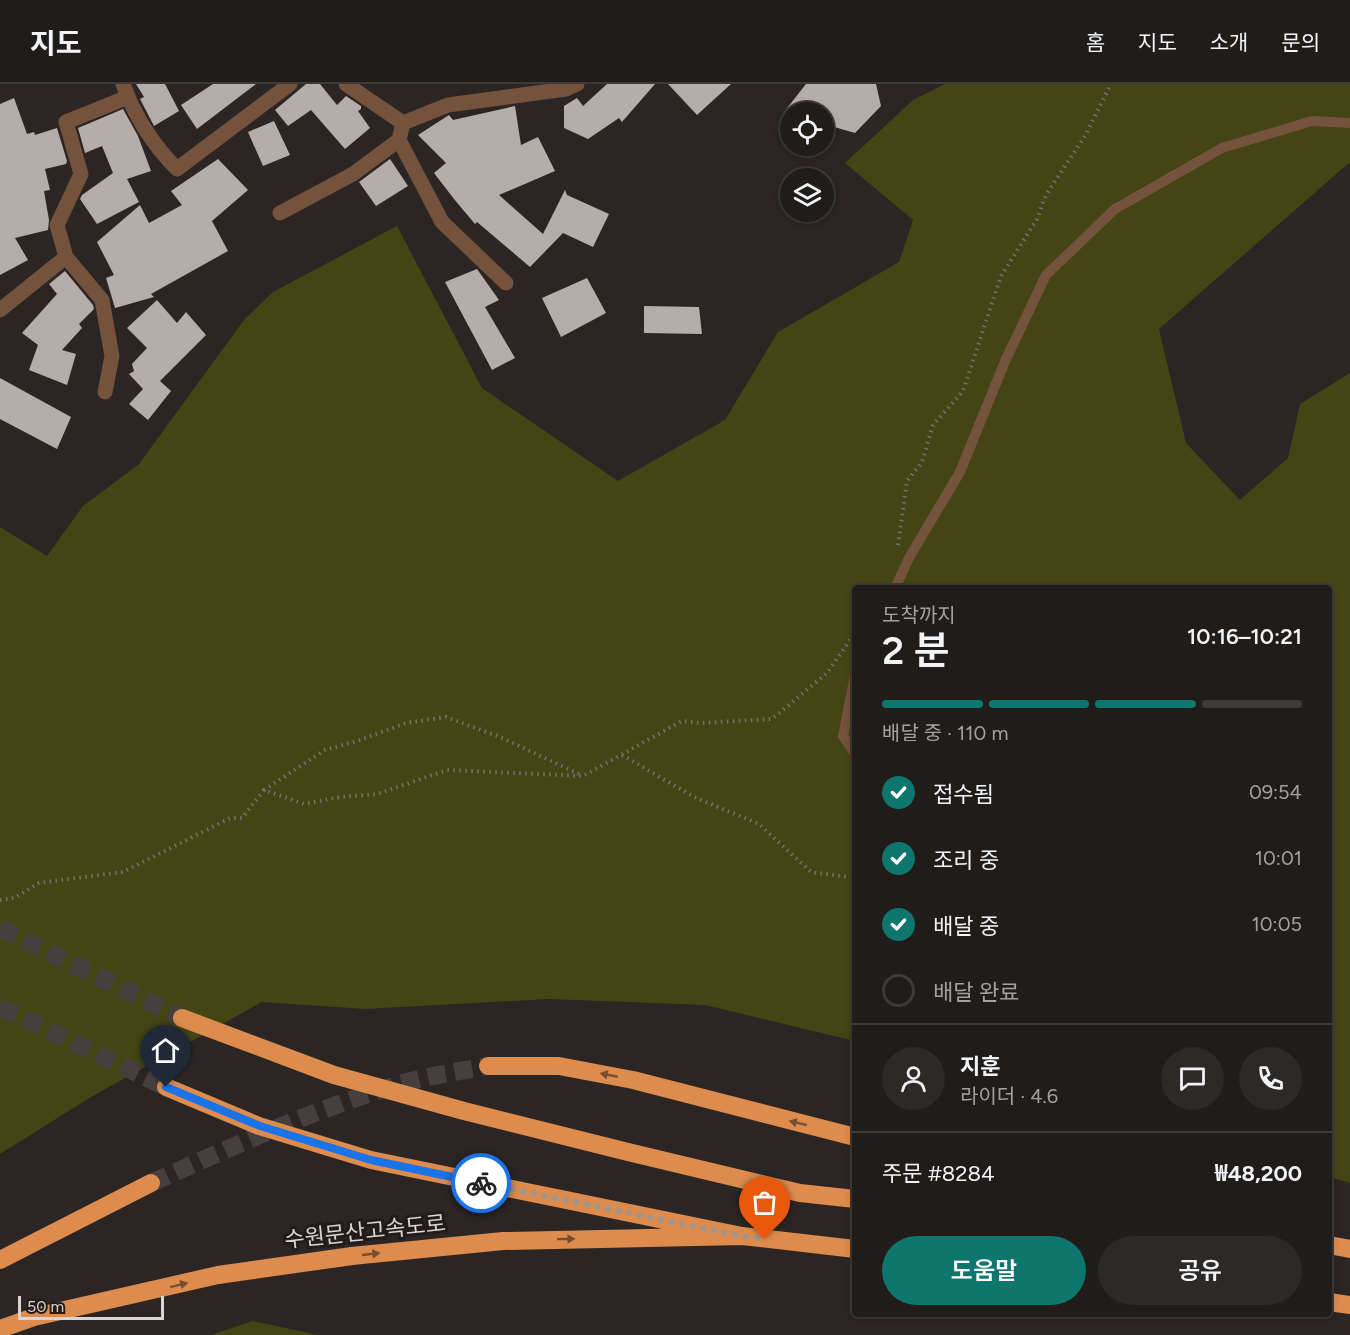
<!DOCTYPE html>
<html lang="ko">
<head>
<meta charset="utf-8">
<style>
  body { margin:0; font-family:Figtree,"Noto Sans KR",sans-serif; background:#2d2927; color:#f1f3f6; height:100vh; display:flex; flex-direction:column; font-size:22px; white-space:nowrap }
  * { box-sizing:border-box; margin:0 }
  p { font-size:20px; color:#a2a1a2 }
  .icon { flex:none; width:33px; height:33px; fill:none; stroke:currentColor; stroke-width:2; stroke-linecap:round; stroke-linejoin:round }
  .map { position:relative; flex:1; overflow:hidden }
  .drawer { position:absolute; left:852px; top:501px; width:480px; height:732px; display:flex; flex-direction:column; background:#201c1a; border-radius:6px; box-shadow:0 3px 9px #0003,0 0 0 2px #3d3a39 }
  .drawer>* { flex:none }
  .buttons { position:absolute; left:780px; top:18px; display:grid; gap:12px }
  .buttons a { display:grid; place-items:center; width:54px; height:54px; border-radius:50%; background:#201c1a; box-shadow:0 3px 9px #0003,0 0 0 2px #3d3a39; font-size:30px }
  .scale { position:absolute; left:18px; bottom:15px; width:146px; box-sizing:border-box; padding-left:6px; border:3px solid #d9d5d3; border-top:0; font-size:16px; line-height:21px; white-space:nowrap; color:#d9d5d3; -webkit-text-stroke:4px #211c1a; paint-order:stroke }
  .pin { position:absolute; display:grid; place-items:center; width:51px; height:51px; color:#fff; margin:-62px -26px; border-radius:50% 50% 50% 0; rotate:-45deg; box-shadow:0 0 6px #0007 }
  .pin .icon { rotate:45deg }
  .courier { position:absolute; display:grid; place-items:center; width:60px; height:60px; margin:-30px; border:4px solid #1a73e8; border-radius:50%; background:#fff; color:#222; box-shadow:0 2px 8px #0007 }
  .headline em { font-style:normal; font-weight:600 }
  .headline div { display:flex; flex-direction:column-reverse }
  .headline { display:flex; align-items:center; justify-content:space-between; height:102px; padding:0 30px }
  h1 { font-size:39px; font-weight:600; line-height:45px }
  .bar { display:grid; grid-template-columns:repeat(4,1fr); gap:9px 6px; align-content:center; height:72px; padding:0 30px }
  .bar i { height:8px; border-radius:4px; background:#3d3a39 }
  .bar .current { background:#0f766e }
  .bar p { grid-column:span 4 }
  .line { display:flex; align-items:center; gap:15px; padding:0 30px; border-top:2px solid #3d3a39 }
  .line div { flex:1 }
  .round { display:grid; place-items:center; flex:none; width:63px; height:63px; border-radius:32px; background:#2d2927 }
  ol { padding:0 30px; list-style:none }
  li { display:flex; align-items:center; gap:18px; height:66px }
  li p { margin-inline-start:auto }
  li .icon { padding:6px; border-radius:50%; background:#0f766e; color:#fff; stroke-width:4 }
  li:last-child { color:#a2a1a2 }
  li i { width:33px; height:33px; border:3px solid #3d3a39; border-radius:50% }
  .action { display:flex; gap:12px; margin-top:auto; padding:12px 30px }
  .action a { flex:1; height:69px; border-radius:36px; background:#0f766e; color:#fff; font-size:24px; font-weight:600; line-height:69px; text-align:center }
  .action a+a { background:#2d2927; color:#f1f3f6 }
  header { display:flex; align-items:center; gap:36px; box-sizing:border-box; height:84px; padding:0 30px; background:#201c1a; border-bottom:2px solid #3d3a39 }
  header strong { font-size:28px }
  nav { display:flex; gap:33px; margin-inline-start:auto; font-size:21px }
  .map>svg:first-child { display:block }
</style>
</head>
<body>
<header>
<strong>지도</strong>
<nav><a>홈</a><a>지도</a><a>소개</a><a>문의</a></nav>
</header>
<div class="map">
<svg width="1350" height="1251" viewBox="0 0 1350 1251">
  <rect width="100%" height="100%" fill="#2b2523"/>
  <path fill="#434515" d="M945 0H1350V78L1159 245 1186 359 1240 416 1288 374 1300 320 1350 289V1099L1329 1093V504H855V957L705 921 549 915 365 925 262 918 91 1013 0 1070V443L47 472 83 422 139 380 244 236 273 208 397 142 482 304 618 397 725 336 778 248 899 178 913 136 845 79 913 16Z
    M253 1237 318 1251H211Z"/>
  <path fill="#b5adaa" d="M136 0H165L179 27 154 42 140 15 144 13Z
    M213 0H256L197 45 181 21Z
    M306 0H320L337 21 346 12 361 22V25L358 27 370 44 345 65 311 26 288 42 275 26Z
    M607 0H655L622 38 619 34 588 55 564 44V22L577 14 583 22Z
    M668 0H731L697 31Z
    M806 0H876L881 22 855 49 824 40V28H784Z
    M14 14 27 50 34 48 35 51 57 44 67 77 66 80 45 85 50 106 44 107 49 136 48 146 15 154 28 176 0 191V20Z
    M515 22 521 61 538 53 555 87 499 111 543 150 565 106 567 111 609 130 593 163 563 149 530 183 477 138 475 140 454 115 434 89 446 79 418 51 449 31 453 36Z
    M123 25 138 52 151 87 127 95 139 118 97 140 80 115 82 111 113 89 102 62 85 69 78 44Z
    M274 37 290 71 263 82 248 48Z
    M218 75 248 106 212 137 228 167 151 210 154 213 115 224 106 194 114 191 97 158 140 121 149 139 182 121 171 107Z
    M390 75 408 102 376 122 359 98Z
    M477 185 499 216 485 223 515 274 492 286 445 198Z
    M65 187 93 221 94 225 79 240 82 244 62 266 76 270 67 301 29 286 38 261 22 249 57 210 49 200Z
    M587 194 606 229 561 253 542 214Z
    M157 216 177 239 186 228 206 251 160 297 171 307 148 336 129 320 143 305 129 290 134 287 132 280 147 264 127 244Z
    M644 222 699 223 702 250 644 249Z
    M0 294 71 333 57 365 0 335Z"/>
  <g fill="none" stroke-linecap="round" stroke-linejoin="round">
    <path stroke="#453f3d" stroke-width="18" stroke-dasharray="18 9" stroke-linecap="butt" d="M0 844 182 934
      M0 923 166 1003
      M151 1099C234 1062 319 1023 407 998 433 991 461 987 488 982"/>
    <path stroke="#75706e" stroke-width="4" stroke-dasharray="1.5 4.5" stroke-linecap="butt" d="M898 461 907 397 922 378 933 341 963 307 1001 192 1037 135 1046 111 1085 52 1111 0
      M622 671 694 713 759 740 811 788 855 794
      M264 706 325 666 357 657 406 639 446 633 500 653 579 690
      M0 816 14 814 39 799 123 788 230 734H242L264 706 304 720 340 713 377 710 447 686 583 692 682 637 701 639 772 635 827 589 855 549"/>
    <path stroke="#74523b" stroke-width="10" d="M895 504 910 472 960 388 1006 275 1046 191 1115 125 1222 64 1312 37 1350 39
      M855 591 843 652 855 670"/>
    <path stroke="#74523b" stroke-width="15" d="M123 0C135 33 152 60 177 85L290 0
      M346 0 403 39 399 56 442 138 506 199
      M403 39 448 21 566 5 577 0
      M280 129 353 90 399 56
      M66 173 102 216 112 272 105 308
      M0 226 66 173 57 141 81 90 66 38 128 13"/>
    <path stroke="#de8b4e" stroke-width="18" d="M182 934 334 991 464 1027 628 1068 800 1109 855 1115
      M488 982H559L633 996 855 1053
      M166 1003 259 1042 371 1076 742 1152 855 1165
      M1329 1161 1350 1165
      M0 1176 151 1099
      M1329 1218 1350 1221
      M0 1245 34 1233 218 1191 352 1172 503 1157 742 1152"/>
  </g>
  <defs><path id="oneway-solid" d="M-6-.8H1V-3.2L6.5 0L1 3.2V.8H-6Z" transform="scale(1.5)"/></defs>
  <g fill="#764e31">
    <use href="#oneway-solid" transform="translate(609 991) rotate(-169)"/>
    <use href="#oneway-solid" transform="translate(798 1039) rotate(-166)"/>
    <use href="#oneway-solid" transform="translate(566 1155) rotate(-1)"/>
    <use href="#oneway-solid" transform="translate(371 1170) rotate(-6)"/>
    <use href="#oneway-solid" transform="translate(179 1201) rotate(-14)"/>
  </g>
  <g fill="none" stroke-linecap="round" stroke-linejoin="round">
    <path stroke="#9c9795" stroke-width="6" stroke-dasharray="0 10.8" d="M481 1099 742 1152 765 1155"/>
    <path stroke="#1a73e8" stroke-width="8" d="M166 1003 260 1042 371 1076 481 1099"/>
  </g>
  <g text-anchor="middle" stroke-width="6" stroke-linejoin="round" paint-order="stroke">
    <g font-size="22" fill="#d9d5d3" stroke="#211c1a">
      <text transform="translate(365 1147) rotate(-6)" y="8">수원문산고속도로</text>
    </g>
  </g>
</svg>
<div class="buttons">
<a><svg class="icon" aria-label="locate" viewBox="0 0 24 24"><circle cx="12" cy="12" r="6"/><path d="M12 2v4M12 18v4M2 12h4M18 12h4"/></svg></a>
<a><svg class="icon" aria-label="layers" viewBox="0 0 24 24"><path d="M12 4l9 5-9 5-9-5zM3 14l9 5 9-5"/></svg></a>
</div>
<div class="scale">50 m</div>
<div class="pin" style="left:765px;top:1155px;background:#ea580c"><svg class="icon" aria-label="bag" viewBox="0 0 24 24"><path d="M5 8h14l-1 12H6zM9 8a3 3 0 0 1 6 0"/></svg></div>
<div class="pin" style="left:166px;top:1003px;background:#1f2937"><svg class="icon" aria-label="home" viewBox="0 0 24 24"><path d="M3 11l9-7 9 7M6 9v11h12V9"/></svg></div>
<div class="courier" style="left:481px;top:1099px"><svg class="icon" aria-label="bike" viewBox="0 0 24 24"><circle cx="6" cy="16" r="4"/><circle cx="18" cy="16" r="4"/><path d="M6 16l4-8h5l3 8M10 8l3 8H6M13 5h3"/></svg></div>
<section class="drawer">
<div class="headline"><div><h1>2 분</h1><p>도착까지</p></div><em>10:16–10:21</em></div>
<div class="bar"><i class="current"></i><i class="current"></i><i class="current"></i><i></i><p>배달 중 · 110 m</p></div>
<ol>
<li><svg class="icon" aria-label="check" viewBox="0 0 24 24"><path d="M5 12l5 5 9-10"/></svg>접수됨<p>09:54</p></li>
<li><svg class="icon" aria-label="check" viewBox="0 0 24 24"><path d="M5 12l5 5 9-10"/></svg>조리 중<p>10:01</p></li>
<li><svg class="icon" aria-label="check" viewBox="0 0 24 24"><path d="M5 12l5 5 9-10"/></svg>배달 중<p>10:05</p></li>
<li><i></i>배달 완료</li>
</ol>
<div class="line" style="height:108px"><a class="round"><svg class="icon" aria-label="person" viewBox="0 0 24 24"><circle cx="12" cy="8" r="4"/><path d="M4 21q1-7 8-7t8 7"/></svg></a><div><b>지훈</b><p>라이더 · 4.6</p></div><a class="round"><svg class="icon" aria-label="chat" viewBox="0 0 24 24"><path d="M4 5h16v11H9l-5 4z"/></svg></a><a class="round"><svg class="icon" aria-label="phone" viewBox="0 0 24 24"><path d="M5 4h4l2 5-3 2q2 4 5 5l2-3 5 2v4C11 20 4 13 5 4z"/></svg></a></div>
<div class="line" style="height:78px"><div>주문 #8284</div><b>₩48,200</b></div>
<div class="action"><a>도움말</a><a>공유</a></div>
</section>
</div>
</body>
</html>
